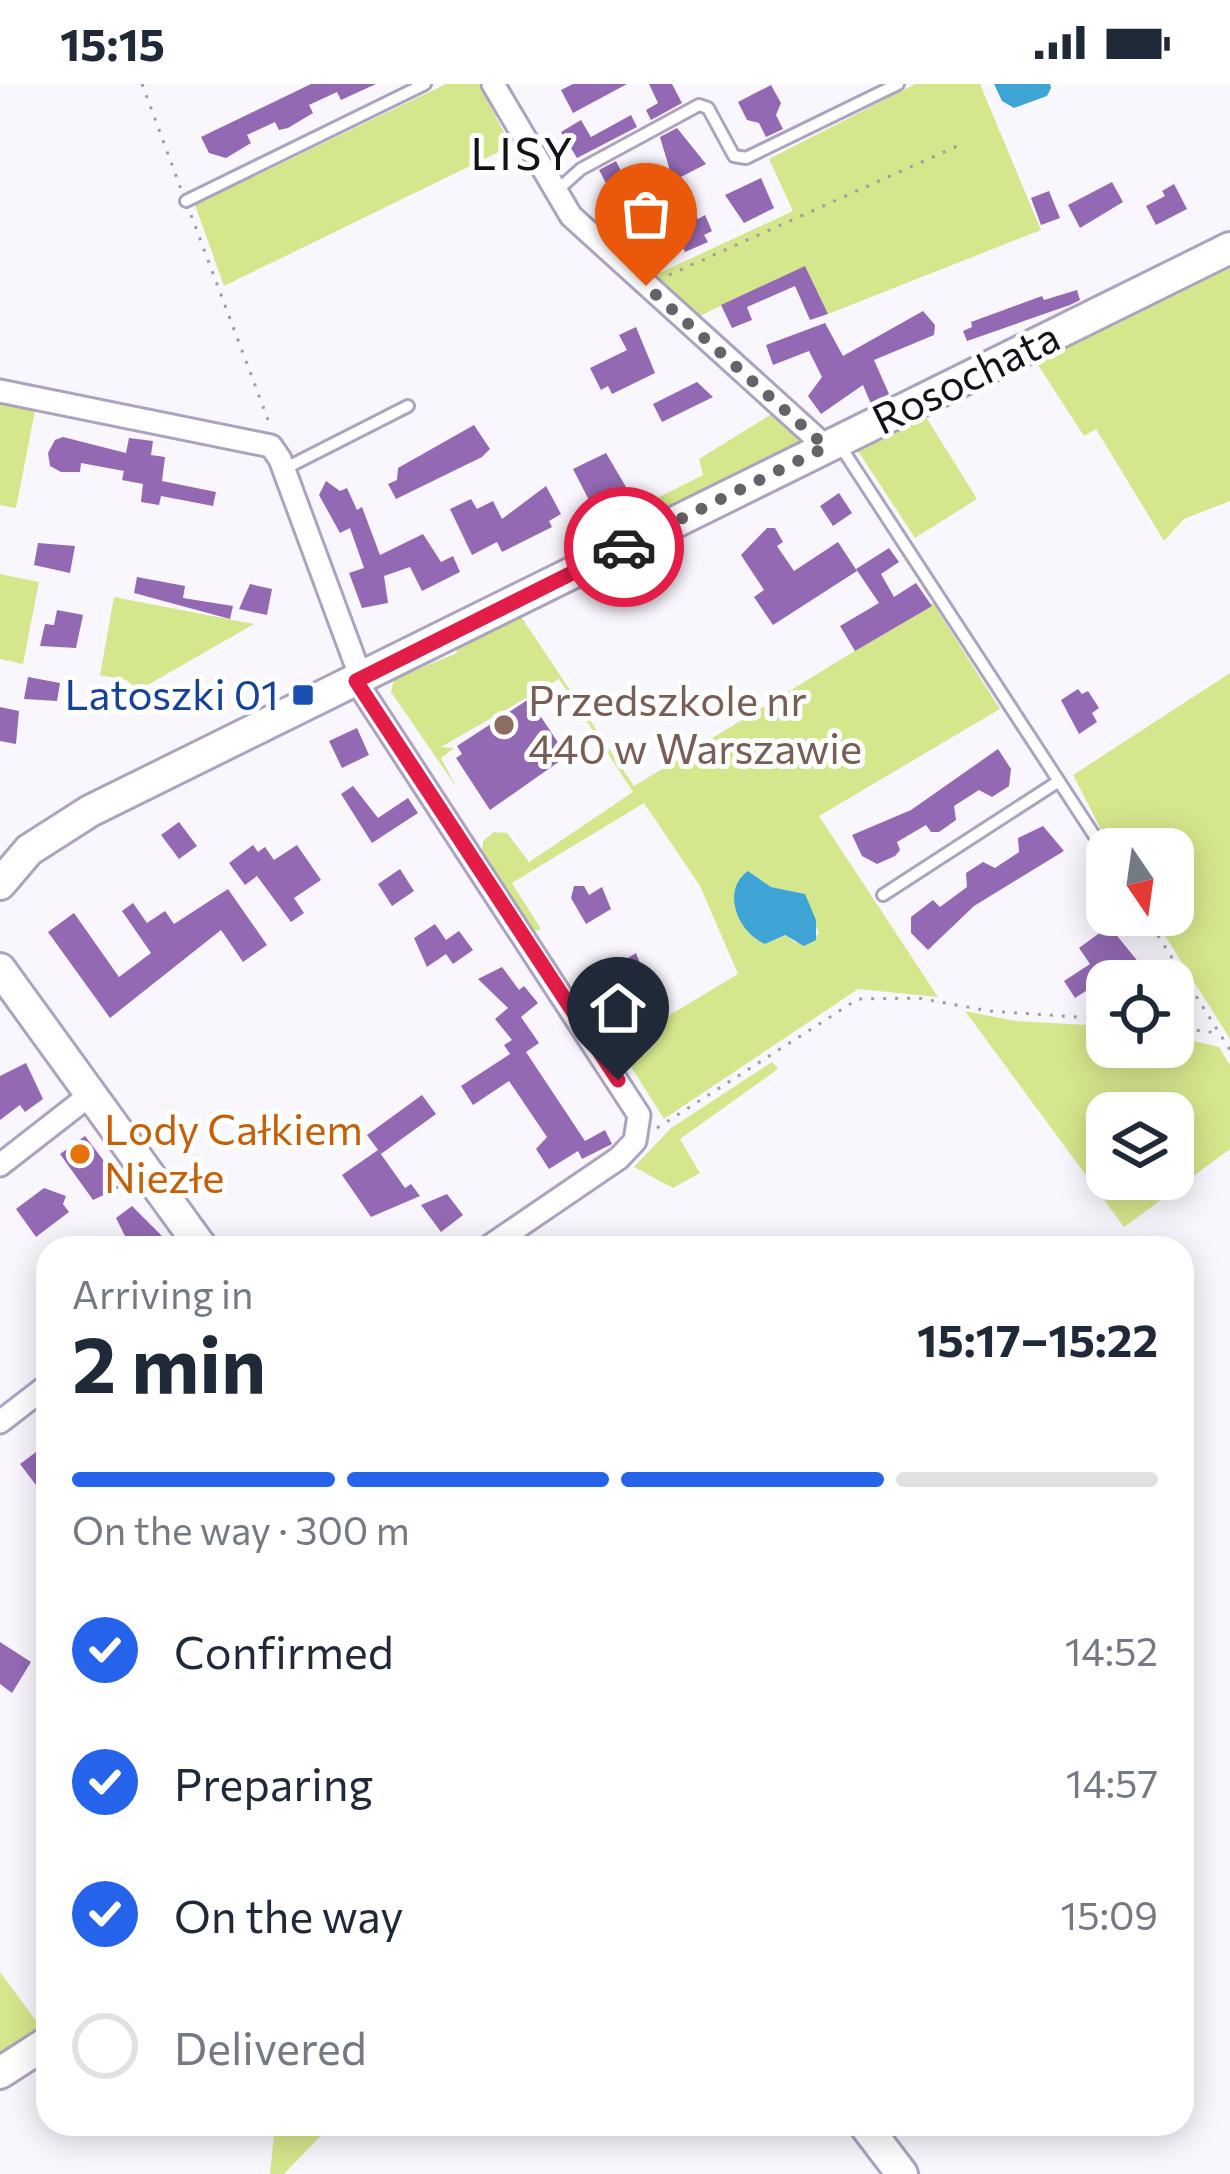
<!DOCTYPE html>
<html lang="en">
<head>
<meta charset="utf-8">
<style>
  body { margin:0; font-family:Commissioner,sans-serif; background:#f2f2f3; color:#1f2937; height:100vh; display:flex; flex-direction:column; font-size:45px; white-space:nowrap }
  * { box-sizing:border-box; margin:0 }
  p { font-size:39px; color:#747a83 }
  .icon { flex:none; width:66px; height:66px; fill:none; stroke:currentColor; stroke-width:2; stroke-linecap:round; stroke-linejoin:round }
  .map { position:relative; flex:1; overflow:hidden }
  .drawer { position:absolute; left:36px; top:1152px; width:1158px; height:900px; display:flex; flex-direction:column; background:#fff; border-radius:36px; box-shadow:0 6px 30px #0003 }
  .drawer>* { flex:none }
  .needle { width:78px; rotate:167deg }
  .controls { position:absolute; left:1086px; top:744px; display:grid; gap:24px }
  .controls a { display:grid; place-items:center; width:108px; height:108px; border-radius:24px; background:#fff; box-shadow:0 6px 30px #0003; font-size:60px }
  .pin { position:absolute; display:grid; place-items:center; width:102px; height:102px; color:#fff; margin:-123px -51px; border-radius:50% 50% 50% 0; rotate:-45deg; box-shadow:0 0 12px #0007 }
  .pin .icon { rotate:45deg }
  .courier { position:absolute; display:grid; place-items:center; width:120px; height:120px; margin:-60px; border:9px solid #e11d48; border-radius:50%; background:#fff; color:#222; box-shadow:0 3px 15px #0007 }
  .summary em { font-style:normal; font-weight:700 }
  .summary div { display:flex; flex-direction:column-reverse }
  .summary { display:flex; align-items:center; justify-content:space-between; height:204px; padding:0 36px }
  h1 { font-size:78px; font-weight:700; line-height:90px }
  .bar { display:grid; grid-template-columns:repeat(4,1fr); gap:18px 12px; align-content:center; height:144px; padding:0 36px }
  .bar i { height:15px; border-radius:9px; background:#e0e1e3 }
  .bar .on { background:#2563eb }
  .bar p { grid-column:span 4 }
  ol { padding:0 36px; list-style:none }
  li { display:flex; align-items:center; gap:36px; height:132px }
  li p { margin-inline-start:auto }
  li .icon { padding:12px; border-radius:50%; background:#2563eb; color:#fff; stroke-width:4 }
  li:last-child { color:#747a83 }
  li i { width:66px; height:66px; border:6px solid #e0e1e3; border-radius:50% }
  .status { display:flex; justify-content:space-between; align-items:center; height:84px; padding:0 60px; background:#fff; direction:ltr }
  .status svg { height:33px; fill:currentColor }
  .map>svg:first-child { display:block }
</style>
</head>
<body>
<div class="status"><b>15:15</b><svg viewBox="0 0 49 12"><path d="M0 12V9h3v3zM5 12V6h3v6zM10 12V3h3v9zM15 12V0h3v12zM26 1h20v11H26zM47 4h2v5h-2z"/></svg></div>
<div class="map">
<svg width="1230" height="2090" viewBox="0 0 1230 2090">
  <rect width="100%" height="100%" fill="#f9f7fd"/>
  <path fill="#d5e78c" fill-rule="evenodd" d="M446 0H479L511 62 224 202 195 121Z
    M915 0H980L1041 146 828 230 805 183 695 234 651 193 793 127 769 75Z
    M1230 182V417L1184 435 1164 457 1096 345 1084 352 1036 278Z
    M0 315 36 322 16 424 0 421Z
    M778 326 803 347 800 362 663 431 625 430 703 391 699 375Z
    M926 333 977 415 915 454 858 367Z
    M0 490 39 498 23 580 0 575Z
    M114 513 254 540 139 606 126 596 100 591Z
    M933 519 1000 625 819 732 938 913 858 905 664 1035 618 962 738 890 700 802 644 719 512 799 541 845 535 847 482 772 483 757 494 748 507 749 529 778 633 708 559 595 441 663 454 664 441 674 457 704 391 608 394 595 457 569 455 564 520 531 634 702ZM748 787 771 803 805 810 819 850 796 859 785 851 765 860 747 846Z
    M1230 589V955L1152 831H1173V765H1111L1073 691Z
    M965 927 1015 937 1107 942V963H1173V952L1219 963 1230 981V1065L1124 1143ZM1107 1029H1173V1095H1107Z
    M772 978 778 985 680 1055 700 1089 673 1104 634 1083 671 1044Z
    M0 1888 46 1950 0 1980Z
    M275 2040H332L284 2090H270Z"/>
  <path fill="#3da4d5" d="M994 0H1050L1051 4 1047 12 1014 24 1002 17Z
    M748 787 771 803 805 810 816 836V856L804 862 785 851 765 860C737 848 721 806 748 787Z"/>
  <path fill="#9369b3" d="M311 0H376L341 16 337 8 309 21 313 29 288 44 279 46 275 38 247 51 251 59 226 74 209 69 201 53Z
    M573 0H627L573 29 561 6Z
    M649 0H672L682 19 651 36 646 26 658 19Z
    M771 1 781 19 776 31 783 45 766 53 759 39 747 36 738 18Z
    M631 31 637 43 577 74 561 48 581 36 591 53Z
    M677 44 706 80 673 97 660 53Z
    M616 77 623 91 636 94 645 112 615 129 600 113 607 101 599 86Z
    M761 94 774 124 744 139 725 111Z
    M1112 98 1123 118 1080 144 1068 121Z
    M1174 100 1187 125 1156 141 1146 122 1165 112 1162 107Z
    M1049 107 1060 134 1041 141 1031 114Z
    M694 128 698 135 705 131 712 147 704 151 708 158 685 168 671 138Z
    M805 182 828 230 810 236 795 202 747 223 752 236 732 244 721 221Z
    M1077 206 1080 216 1070 221 967 257 963 247 972 243 971 238 1042 212 1044 216Z
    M923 227 935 241 934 251 874 276 889 310 871 320 863 301 821 330 808 312 822 293 809 267 773 281 766 261 825 239 843 272Z
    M636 243 655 289 612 310 608 302 601 306 590 284 627 266 619 251Z
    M697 298 713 313 662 338 653 320Z
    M474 341 490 365 482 373 396 415 388 400 397 396 398 384Z
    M63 353 126 369 129 354 153 357 151 371 165 373 162 397 216 408 213 422 161 412 159 421 141 418 143 400 122 396 124 387 81 379 80 388H61L50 382 48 369 55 356Z
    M606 369 626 403 591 420 573 385Z
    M326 397 340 407 347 404 357 426 362 423 380 471 423 450 441 478 453 472 460 488 422 507 410 483 384 492 388 519 362 524 349 489 364 484 350 444 340 449 319 411Z
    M546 402 561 430 549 437 552 443 502 468 497 458 472 471 450 425 471 415 477 425 493 417 502 435Z
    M839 409 852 429 833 442 820 422Z
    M767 444H775L783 458 777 462 794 487 838 458 857 487 773 541 754 513 764 506 741 471Z
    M38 459 75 462 70 489 34 481Z
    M889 464 899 478 881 490 894 513 916 499 932 522 855 567 840 542 879 519 856 485Z
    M137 493 185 502 183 514 233 522 230 535 134 509Z
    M250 500 272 505 267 531 239 525Z
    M57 526 83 531 76 564 40 562 45 540 54 541Z
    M28 593 60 599 57 617 24 615Z
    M1078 605 1082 610 1088 607 1099 624 1092 629 1097 638 1079 650 1061 616Z
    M529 615 567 672 490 726 456 674 462 670 457 662Z
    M0 623 19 627 16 660 0 657Z
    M357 644 369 671 342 684 329 657Z
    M998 665 1011 685 1009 702 992 713 979 706 954 722 956 736 939 748H931L926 741 897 758 900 766 895 772 877 780 862 772 852 751 911 726Z
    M353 702 378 734 408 714 418 729 372 759 341 710Z
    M179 738 197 762 179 775 161 751Z
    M1043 742 1064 767 974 822 928 866 911 849V833L933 816 940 823 967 803 966 789 983 778 995 784 1019 768 1018 754Z
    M253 761 258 768 265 763 274 776 297 761 321 796 294 814 304 829 291 838 257 792 245 801 229 779Z
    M400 785 414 807 392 822 378 800Z
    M574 802H584L589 811 602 803 611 825 586 840 571 814Z
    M228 805 267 861 243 878 221 846 110 934 48 848 74 829 119 893 151 869 122 827 133 819 147 839 165 827 174 840Z
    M435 840 446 856 459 847 473 866 453 880 446 870 427 883 414 854Z
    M1109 842 1145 886 1128 897 1124 890 1105 903 1101 897 1075 914 1064 897 1090 880 1079 864Z
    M636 869 651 908 634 919 610 885Z
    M502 883 519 906 524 902 538 919 521 933 539 959 526 968 585 1057 605 1046 612 1060 582 1075 578 1067 549 1085 536 1065 547 1053 509 997 473 1021 461 1002 510 970 504 961 512 956 495 935 508 924 478 895Z
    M26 979 43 1015 25 1028 20 1021 0 1036V992Z
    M422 1011 436 1030 381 1070 367 1051Z
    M85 1052 123 1102 93 1116 60 1070Z
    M378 1066 405 1104 411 1100 420 1112 371 1133 342 1091Z
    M44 1104 66 1112 63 1120 69 1128 36 1153 16 1125Z
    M447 1110 463 1131 441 1148 421 1121Z
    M132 1122 163 1153 159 1164H137L127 1156 116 1134Z
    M48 1359V1398L39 1405 20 1380Z
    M0 1558 31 1578 12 1609 0 1600Z"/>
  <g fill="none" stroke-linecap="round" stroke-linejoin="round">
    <g stroke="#ada2bf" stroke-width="16">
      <path id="lane" d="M554 109 581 85 699 21 708 24 734 72 746 74 898 0
        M186 117 425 0
        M839 360 1107 771
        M284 385 408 322
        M883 811 1059 697"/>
    </g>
    <g stroke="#ada2bf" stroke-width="27">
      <path id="street" d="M493 0 571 132 826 363
        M0 307 271 362 280 375 361 594
        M356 597 639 1031 635 1057 619 1074 487 1164
        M0 1081 90 1011
        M0 1338 48 1301"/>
    </g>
    <g stroke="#ada2bf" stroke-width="36">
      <path id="secondary" d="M0 800 29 766 90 727 1230 164
        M0 885 202 1164
        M0 1989 48 1958
        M864 2040 902 2090"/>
    </g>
    <path stroke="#a09da5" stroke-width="3" stroke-dasharray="3 9" stroke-linecap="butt" d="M142 0 181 105
      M191 131 270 341
      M669 191 964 59
      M1145 831 1230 966
      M1173 943 1217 949
      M657 1044 858 915 918 914 989 927 1107 935"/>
    <use href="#lane" stroke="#fff" stroke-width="10"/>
    <use href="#street" stroke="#fff" stroke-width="21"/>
    <use href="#secondary" stroke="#fff" stroke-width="30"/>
  </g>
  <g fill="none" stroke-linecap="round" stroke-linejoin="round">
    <path stroke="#65626a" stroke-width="12" stroke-dasharray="0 21.6" d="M624 463 826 363 646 202"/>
    <path stroke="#e11d48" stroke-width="15" d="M618 996 356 597 624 463"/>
  </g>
  <rect fill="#1a4fb4" stroke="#fff" stroke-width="4.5" x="291" y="599" width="24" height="24" rx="6"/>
  <circle fill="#8d6e63" stroke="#fff" stroke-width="4.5" cx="504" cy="641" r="12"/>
  <circle fill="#e8710a" stroke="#fff" stroke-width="4.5" cx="80" cy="1070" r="12"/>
  <g text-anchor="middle" stroke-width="10" stroke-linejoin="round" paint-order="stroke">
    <g font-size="42" fill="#15111b" stroke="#fff">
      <text transform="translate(966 294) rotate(-26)" y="15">Rosochata</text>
    </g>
    <g font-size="42" fill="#164399" stroke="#fff" text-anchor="end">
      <text x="279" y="626">Latoszki 01</text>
    </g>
    <g font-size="42" fill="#785e54" stroke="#fff" text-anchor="start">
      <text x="528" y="632">Przedszkole nr<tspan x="528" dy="48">440 w Warszawie</tspan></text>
    </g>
    <g font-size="42" fill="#c56008" stroke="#fff" text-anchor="start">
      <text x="104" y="1061">Lody Całkiem<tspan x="104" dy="48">Niezłe</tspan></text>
    </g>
    <g font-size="45" letter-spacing="3" fill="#15111b" stroke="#fff">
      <text x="523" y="86">LISY</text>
    </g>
  </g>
</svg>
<div class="controls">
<a><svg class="needle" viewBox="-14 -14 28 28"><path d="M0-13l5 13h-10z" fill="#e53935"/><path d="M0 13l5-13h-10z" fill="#747a83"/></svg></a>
<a><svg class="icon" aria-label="locate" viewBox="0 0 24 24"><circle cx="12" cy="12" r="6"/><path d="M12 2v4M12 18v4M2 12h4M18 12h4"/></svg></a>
<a><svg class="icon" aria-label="layers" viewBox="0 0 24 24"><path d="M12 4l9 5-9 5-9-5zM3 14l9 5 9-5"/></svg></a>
</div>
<div class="pin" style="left:646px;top:202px;background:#ea580c"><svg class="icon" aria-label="bag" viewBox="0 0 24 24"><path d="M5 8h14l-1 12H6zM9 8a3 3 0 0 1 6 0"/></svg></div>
<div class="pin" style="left:618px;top:996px;background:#1f2937"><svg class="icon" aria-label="home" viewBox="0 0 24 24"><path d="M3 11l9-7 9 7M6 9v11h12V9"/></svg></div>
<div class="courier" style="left:624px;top:463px"><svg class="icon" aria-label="car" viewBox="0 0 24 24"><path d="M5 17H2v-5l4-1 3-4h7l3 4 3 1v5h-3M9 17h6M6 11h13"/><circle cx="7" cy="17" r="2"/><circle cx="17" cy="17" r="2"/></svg></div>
<section class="drawer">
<div class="summary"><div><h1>2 min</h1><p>Arriving in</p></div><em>15:17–15:22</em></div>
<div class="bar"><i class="on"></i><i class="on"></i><i class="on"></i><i></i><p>On the way · 300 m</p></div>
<ol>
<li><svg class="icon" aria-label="check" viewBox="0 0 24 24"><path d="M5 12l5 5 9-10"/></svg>Confirmed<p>14:52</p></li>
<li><svg class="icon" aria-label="check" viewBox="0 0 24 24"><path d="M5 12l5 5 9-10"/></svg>Preparing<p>14:57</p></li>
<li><svg class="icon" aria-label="check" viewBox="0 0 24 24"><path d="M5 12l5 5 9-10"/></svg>On the way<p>15:09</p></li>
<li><i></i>Delivered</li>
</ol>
</section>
</div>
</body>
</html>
